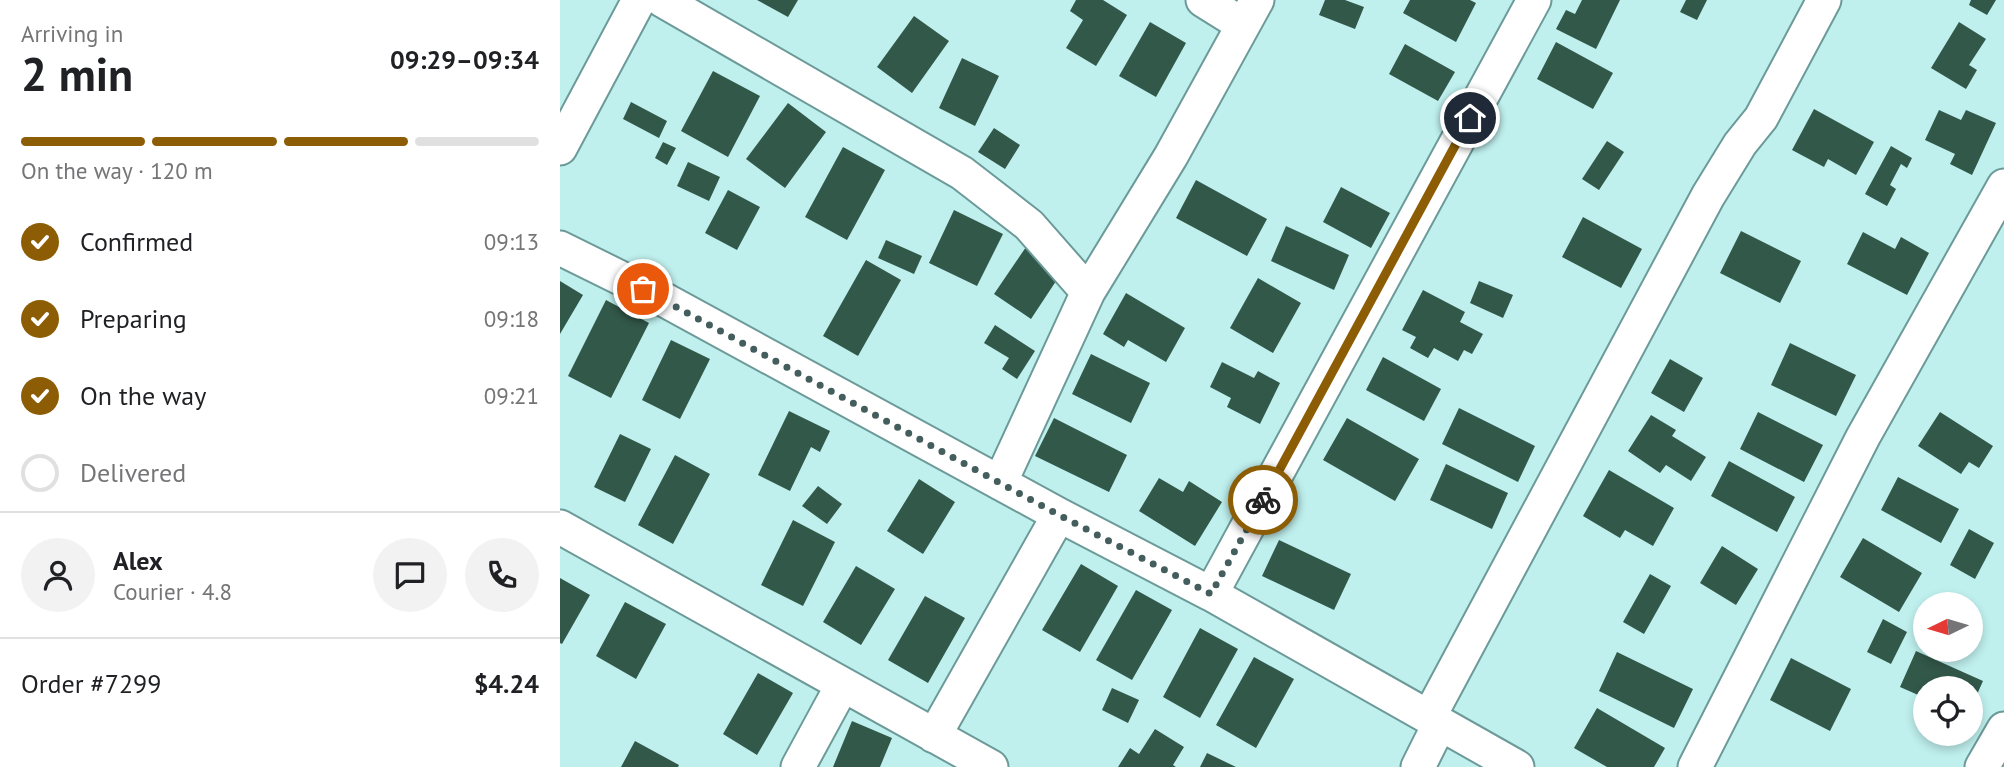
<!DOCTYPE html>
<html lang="en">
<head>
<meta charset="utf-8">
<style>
  body { margin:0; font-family:"PT Sans",sans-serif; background:#f2f2f2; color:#202124; height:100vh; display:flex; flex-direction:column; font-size:26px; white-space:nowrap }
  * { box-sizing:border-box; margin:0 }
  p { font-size:23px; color:#757577 }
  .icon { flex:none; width:38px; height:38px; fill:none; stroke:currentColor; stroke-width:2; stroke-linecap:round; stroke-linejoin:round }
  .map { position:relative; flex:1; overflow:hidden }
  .drawer { display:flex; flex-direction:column; background:#fff; width:560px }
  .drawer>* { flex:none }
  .needle { width:46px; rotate:265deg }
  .fabs { position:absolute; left:1353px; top:592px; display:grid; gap:14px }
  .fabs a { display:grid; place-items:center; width:70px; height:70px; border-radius:50%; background:#fff; box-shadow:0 4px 10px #0003; font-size:35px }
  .pin { position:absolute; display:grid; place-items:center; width:60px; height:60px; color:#fff; margin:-30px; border:4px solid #fff; border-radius:50%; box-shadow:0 2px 7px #0007 }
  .courier { position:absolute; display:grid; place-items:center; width:70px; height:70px; margin:-35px; border:5px solid #8c5d04; border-radius:50%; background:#fff; color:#222; box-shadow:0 2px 9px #0007 }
  .headline em { font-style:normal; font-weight:700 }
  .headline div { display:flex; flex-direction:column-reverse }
  .headline { display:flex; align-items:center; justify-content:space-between; height:119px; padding:0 21px }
  h1 { font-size:46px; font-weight:700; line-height:52px }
  .bar { display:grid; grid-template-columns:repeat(4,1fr); gap:10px 7px; align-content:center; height:84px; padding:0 21px }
  .bar i { height:9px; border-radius:5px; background:#e0e0e0 }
  .bar .on { background:#8c5d04 }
  .bar p { grid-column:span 4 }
  .line { display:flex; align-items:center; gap:18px; padding:0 21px; border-top:2px solid #e0e0e0 }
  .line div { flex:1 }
  .round { display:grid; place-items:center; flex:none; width:74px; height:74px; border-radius:37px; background:#f2f2f2 }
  ol { padding:0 21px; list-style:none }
  li { display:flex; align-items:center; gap:21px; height:77px }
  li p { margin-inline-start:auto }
  li .icon { padding:7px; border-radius:50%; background:#8c5d04; color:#fff; stroke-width:4 }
  li:last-child { color:#757577 }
  li i { width:38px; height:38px; border:4px solid #e0e0e0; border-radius:50% }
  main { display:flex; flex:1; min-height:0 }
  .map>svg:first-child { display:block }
</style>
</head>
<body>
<main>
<section class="drawer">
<div class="headline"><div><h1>2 min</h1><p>Arriving in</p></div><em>09:29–09:34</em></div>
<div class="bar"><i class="on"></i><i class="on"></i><i class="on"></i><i></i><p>On the way · 120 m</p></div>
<ol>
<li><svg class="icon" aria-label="check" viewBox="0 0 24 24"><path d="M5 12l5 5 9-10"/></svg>Confirmed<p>09:13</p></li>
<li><svg class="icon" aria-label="check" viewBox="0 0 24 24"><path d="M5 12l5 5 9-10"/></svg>Preparing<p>09:18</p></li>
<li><svg class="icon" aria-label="check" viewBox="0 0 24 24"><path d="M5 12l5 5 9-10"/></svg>On the way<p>09:21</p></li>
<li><i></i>Delivered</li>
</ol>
<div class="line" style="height:126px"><a class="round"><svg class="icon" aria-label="person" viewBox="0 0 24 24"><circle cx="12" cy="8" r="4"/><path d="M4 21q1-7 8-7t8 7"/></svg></a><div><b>Alex</b><p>Courier · 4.8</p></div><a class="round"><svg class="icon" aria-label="chat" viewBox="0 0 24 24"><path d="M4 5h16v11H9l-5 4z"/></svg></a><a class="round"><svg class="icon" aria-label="phone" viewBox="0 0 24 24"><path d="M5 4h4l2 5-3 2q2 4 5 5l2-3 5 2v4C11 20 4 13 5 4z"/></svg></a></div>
<div class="line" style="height:91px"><div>Order #7299</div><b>$4.24</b></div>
</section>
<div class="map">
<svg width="1444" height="767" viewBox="0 0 1444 767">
  <rect width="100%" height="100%" fill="#bff0ee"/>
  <path fill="#32584a" d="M197 0H238L228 17Z
    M516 0H543L567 15 536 66 506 48 523 20 510 11Z
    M765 0H785L804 7 795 29 759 15Z
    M850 0H910L916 3 896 42 843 13Z
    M1022 0H1060L1036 49 996 29 1006 10 1015 14Z
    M1126 0H1147L1137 20 1120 12Z
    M1411 0H1436L1427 15 1409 5Z
    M354 16 389 41 352 93 317 67Z
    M590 22 626 43 596 97 559 76Z
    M1399 22 1426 39 1409 65 1417 70 1406 89 1371 68Z
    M996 42 1053 73 1033 109 977 79Z
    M845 44 895 72 878 101 829 74Z
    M402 58 439 76 415 126 379 108Z
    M153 71 200 96 168 157 121 131Z
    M71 102 107 121 99 138 63 119Z
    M228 103 266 132 225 188 186 159Z
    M1254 109 1314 142 1296 175 1268 159 1264 167 1232 150Z
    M1379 110 1401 120 1406 110 1436 123 1412 175 1390 164 1395 154 1365 140Z
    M434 128 460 145 445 169 418 152Z
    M1047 141 1064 152 1039 190 1022 179Z
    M103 142 116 148 107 165 95 158Z
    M1331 146 1352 158 1347 168 1341 164 1330 185 1336 189 1327 206 1305 194Z
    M283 147 325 170 287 240 245 217Z
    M128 162 160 177 149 201 117 186Z
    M636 180 707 219 687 256 616 218Z
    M781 187 830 213 811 248 763 222Z
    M168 190 200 207 177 250 145 233Z
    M394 210 443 234 417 286 369 263Z
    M1023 217 1082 249 1061 288 1002 257Z
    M726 226 789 255 774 290 711 261Z
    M1181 231 1241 261 1220 303 1160 273Z
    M1303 232 1335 249 1341 237 1369 253 1347 295 1287 264Z
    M326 240 362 256 354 274 318 258Z
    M466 247 502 272 471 319 434 294Z
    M306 260 341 280 298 356 263 336Z
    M698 278 741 303 713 353 670 328Z
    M0 281 23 295 0 334Z
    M919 281 953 295 943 318 910 303Z
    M863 290 905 312 900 322 923 334 912 354 904 350 898 361 874 348 868 358 850 348 856 337 842 330Z
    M566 293 625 328 606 362 568 340 564 347 543 334Z
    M46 300 89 323 51 398 8 376Z
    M435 325 475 351 457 379 442 369 449 358 424 343Z
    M111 340 150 359 120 419 82 400Z
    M1230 343 1296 375 1276 416 1211 385Z
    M531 354 590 383 571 423 512 394Z
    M823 357 881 389 864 421 806 390Z
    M1110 359 1143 378 1124 412 1091 393Z
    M662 362 694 378 698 371 720 383 700 424 667 407 671 398 650 387Z
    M899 408 975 446 958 482 882 444Z
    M229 411 270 431 260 452 251 447 230 491 198 475Z
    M1198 412 1263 445 1244 482 1180 449Z
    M1380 412 1433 446 1419 468 1409 462 1401 474 1358 446Z
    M1091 415 1116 430 1112 436 1146 457 1131 481 1106 465 1100 473 1068 451Z
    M494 418 567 455 549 492 475 456Z
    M787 418 859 459 835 501 763 460Z
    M60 434 91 449 65 502 34 487Z
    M115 455 150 474 113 544 78 525Z
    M1169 461 1235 497 1217 532 1151 496Z
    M886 464 948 493 932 529 870 500Z
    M1049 470 1114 508 1093 546 1065 530 1060 538 1023 516Z
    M1338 477 1399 509 1381 543 1321 510Z
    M599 478 623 492 629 481 662 502 635 546 579 511Z
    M359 479 395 502 363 554 327 531Z
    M258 486 282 504 267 524 242 506Z
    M233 520 275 542 243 606 201 585Z
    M1409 529 1434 543 1415 579 1390 565Z
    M1303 538 1362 573 1339 612 1280 577Z
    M719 540 791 574 774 610 702 576Z
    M1162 546 1198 569 1176 605 1140 583Z
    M521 564 558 586 520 652 482 630Z
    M296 566 335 589 301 645 263 622Z
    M1090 574 1111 586 1084 634 1063 622Z
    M0 578 30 595 2 644 0 643Z
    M576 590 612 610 572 680 536 660Z
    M365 596 405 618 368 683 328 660Z
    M65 602 106 624 76 679 36 656Z
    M1323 619 1347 632 1331 664 1307 652Z
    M640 628 678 649 640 718 603 697Z
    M1356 651 1423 681 1410 710V688H1365V698L1340 687Z
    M1057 652 1133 689 1114 728 1039 691Z
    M694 657 734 679 696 748 656 725Z
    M1231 658 1291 689 1270 731 1210 700Z
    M198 673 233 693 197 755 163 734Z
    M552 688 579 700 568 723 542 710Z
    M1037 708 1105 748 1094 767H1047L1014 748Z
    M292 721 332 738 320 767H273Z
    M595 729 624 747 613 765 616 767H558L570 748 579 754Z
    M75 741 119 765 118 767H61Z
    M647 753 676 767H640Z"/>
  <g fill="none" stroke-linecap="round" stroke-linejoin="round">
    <g stroke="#6c9a99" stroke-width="37">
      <path id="minor" d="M102 0 402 173 469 225 528 292
        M643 0 683 25
        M0 148 79 0
        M0 248 103 299 499 515 651 594 957 767
        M440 483 528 292 611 156 697 0
        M0 527 431 767
        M651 594 974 0
        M869 717 1148 196 1180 144 1201 118 1264 0
        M374 736 499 515
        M238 767 282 686
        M858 767 880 723
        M1135 767 1303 437 1444 186
        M1422 767 1444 729"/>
    </g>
    <use href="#minor" stroke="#fff" stroke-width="33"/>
  </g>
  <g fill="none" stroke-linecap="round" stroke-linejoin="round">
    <path stroke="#445e5d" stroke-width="7" stroke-dasharray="0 12.6" d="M83 289 499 515 651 594 703 500"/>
    <path stroke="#8c5d04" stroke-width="9" d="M703 500 910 118"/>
  </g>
</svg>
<div class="fabs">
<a><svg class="needle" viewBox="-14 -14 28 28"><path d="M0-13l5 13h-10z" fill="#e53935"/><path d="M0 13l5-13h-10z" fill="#757577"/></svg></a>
<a><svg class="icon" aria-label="locate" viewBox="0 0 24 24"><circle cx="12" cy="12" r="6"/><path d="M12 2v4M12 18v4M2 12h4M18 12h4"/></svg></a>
</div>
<div class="pin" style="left:83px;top:289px;background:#ea580c"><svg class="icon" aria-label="bag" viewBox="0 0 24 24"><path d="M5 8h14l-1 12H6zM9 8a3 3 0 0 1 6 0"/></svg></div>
<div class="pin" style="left:910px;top:118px;background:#1f2937"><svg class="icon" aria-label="home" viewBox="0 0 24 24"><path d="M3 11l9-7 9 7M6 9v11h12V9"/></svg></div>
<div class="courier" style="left:703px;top:500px"><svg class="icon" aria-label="bike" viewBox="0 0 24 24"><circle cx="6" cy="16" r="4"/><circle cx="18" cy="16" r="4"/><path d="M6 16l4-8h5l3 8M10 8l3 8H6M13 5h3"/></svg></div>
</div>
</main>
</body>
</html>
